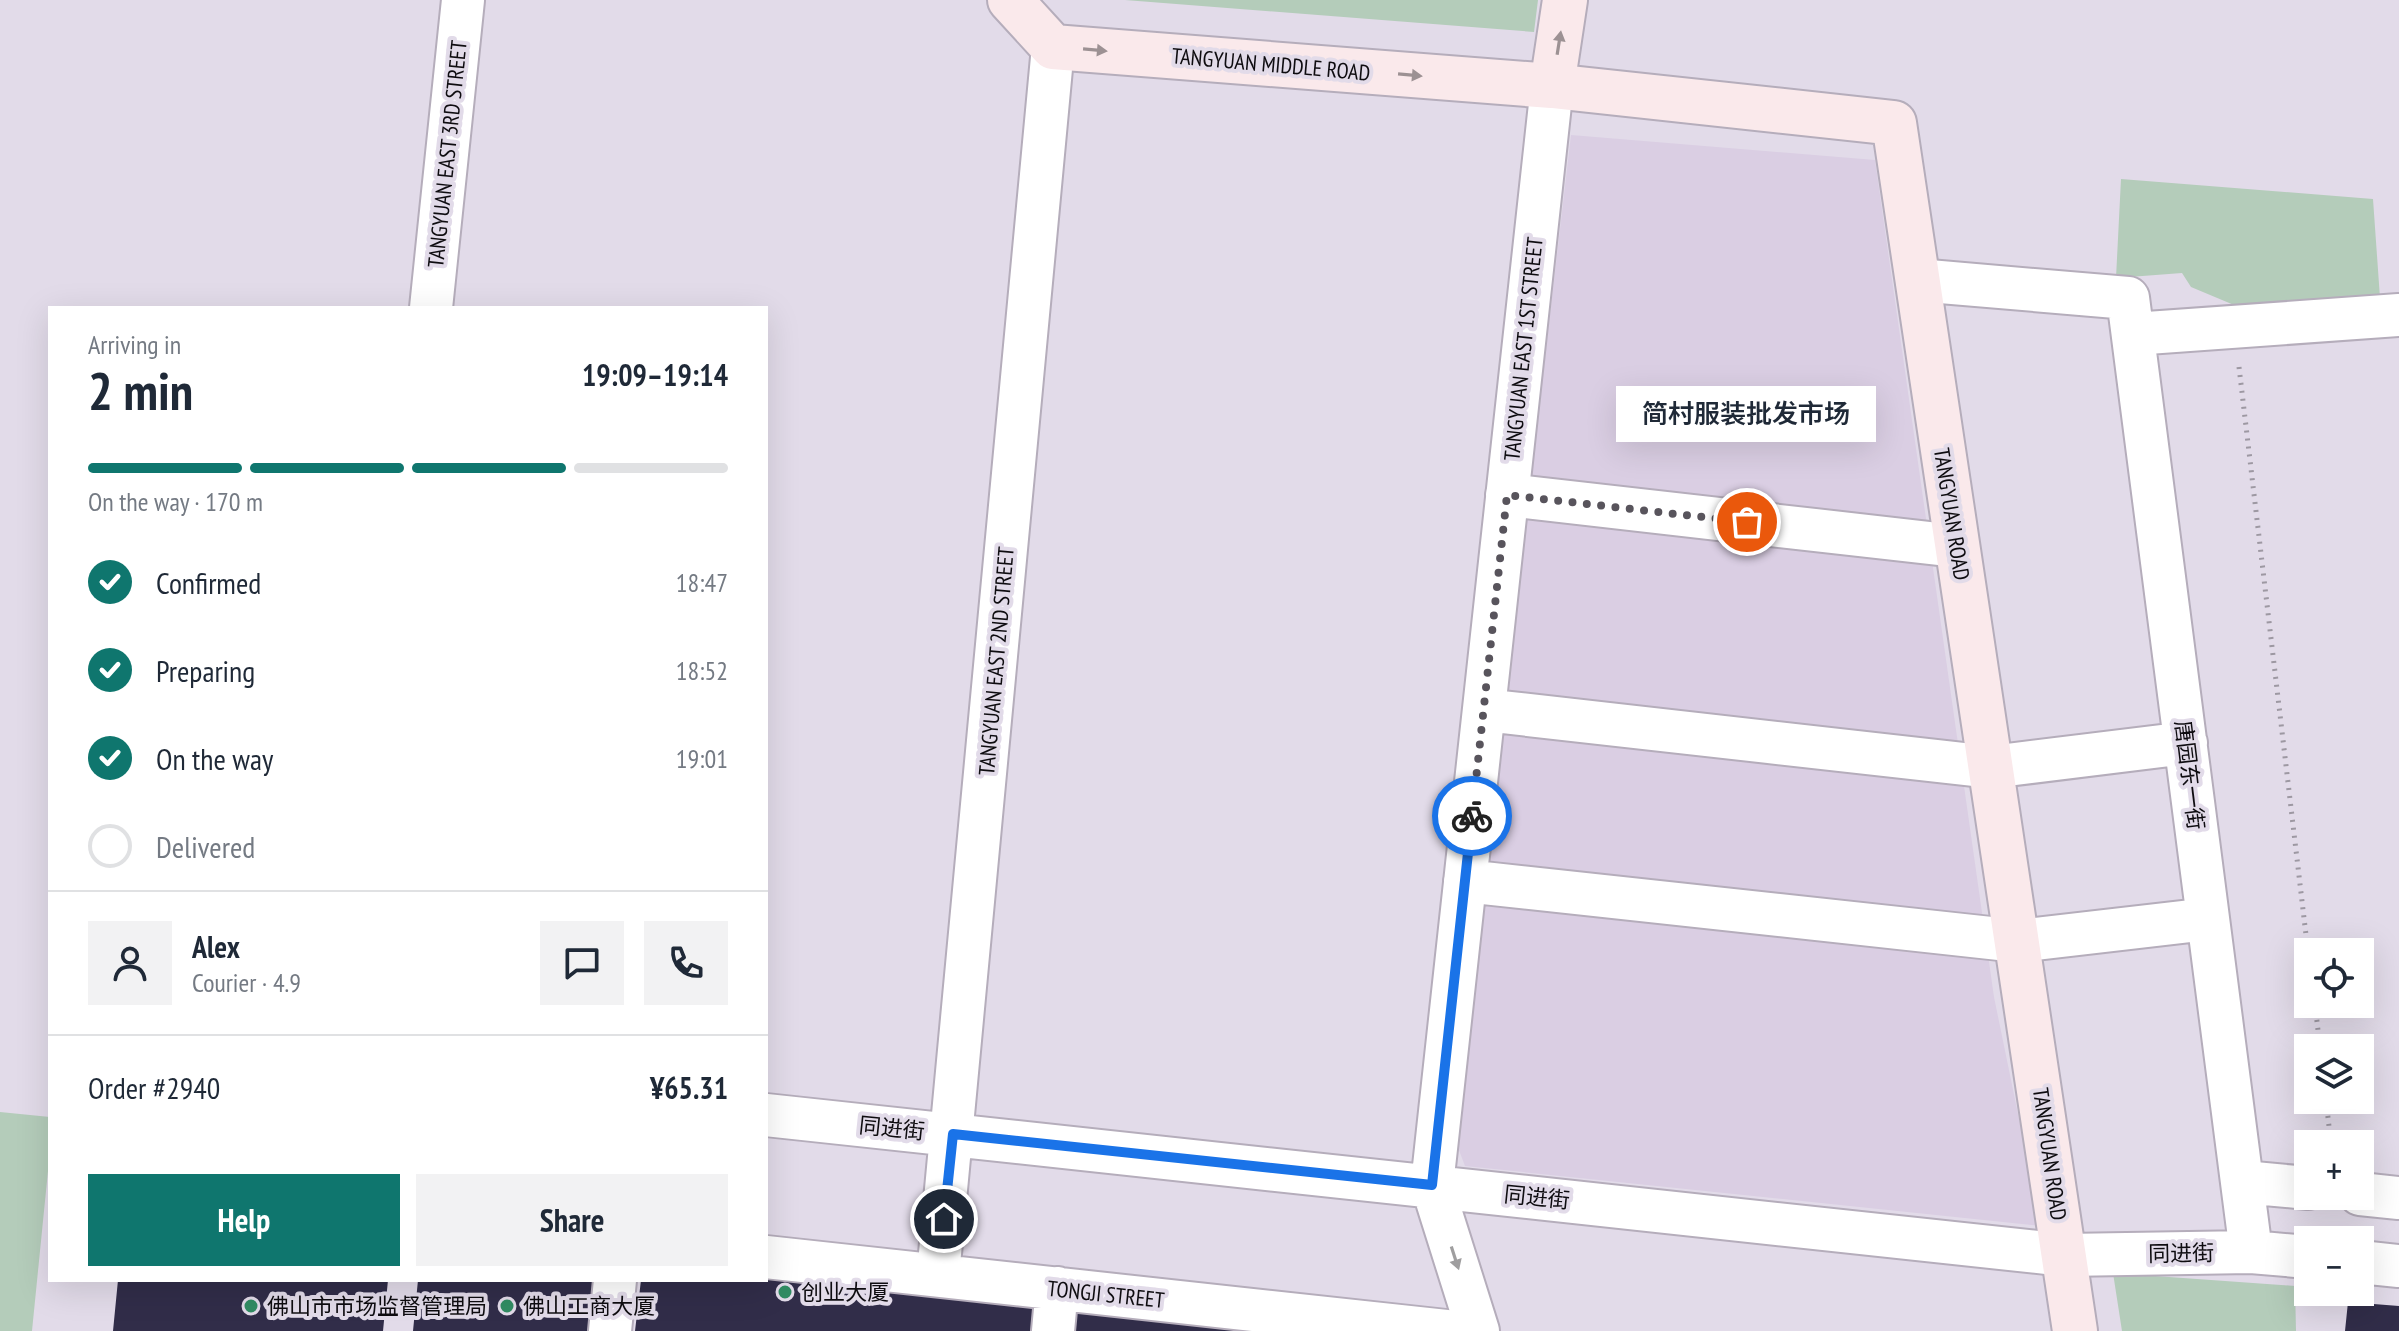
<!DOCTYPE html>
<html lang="en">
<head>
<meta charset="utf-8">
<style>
  body { margin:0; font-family:"PT Sans Narrow","Noto Sans SC",sans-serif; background:#f2f2f3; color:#1f2937; height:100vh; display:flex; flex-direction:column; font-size:30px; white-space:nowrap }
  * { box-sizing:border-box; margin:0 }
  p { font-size:26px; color:#747a83 }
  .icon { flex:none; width:44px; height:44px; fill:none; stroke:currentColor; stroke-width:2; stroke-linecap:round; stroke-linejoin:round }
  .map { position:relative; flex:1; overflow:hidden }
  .side { position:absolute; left:48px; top:306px; width:720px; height:976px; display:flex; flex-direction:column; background:#fff; border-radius:0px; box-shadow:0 8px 32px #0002 }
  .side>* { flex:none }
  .buttons { position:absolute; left:2294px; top:938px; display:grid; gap:16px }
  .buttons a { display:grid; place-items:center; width:80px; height:80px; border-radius:0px; background:#fff; box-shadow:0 8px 32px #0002; font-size:40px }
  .pin { position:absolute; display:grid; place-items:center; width:68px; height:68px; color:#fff; margin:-34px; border:4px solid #fff; border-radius:50%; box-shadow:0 2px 8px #0007 }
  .courier { position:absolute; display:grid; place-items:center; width:80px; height:80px; margin:-40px; border:6px solid #1a73e8; border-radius:50%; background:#fff; color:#222; box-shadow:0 2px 10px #0007 }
  .bubble { position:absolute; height:56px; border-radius:0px; background:#fff; box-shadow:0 8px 32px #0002; font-size:26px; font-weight:600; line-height:56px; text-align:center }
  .summary em { font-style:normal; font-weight:600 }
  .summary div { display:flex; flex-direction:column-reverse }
  .summary { display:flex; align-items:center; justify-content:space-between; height:136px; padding:0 40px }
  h1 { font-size:52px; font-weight:600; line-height:60px }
  .bar { display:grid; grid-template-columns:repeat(4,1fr); gap:12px 8px; align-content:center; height:96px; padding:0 40px }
  .bar i { height:10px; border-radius:6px; background:#e0e1e3 }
  .bar .selected { background:#0f766e }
  .bar p { grid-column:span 4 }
  .line { display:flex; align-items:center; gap:20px; padding:0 40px; border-top:2px solid #e0e1e3 }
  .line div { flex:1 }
  .round { display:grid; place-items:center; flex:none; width:84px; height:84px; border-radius:0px; background:#f2f2f3 }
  ol { padding:0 40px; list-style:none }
  li { display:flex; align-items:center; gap:24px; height:88px }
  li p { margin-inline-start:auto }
  li .icon { padding:8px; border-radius:50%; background:#0f766e; color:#fff; stroke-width:4 }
  li:last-child { color:#747a83 }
  li i { width:44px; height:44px; border:4px solid #e0e1e3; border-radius:50% }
  .action { display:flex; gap:16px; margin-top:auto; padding:16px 40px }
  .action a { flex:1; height:92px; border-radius:0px; background:#0f766e; color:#fff; font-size:32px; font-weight:600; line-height:92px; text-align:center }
  .action a+a { background:#f2f2f3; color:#1f2937 }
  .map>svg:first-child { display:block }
</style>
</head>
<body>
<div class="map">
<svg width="2399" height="1331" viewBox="0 0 2399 1331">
  <rect width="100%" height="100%" fill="#e2dbe9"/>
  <path fill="#dacee3" d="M1571 135 1875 160 1994 997 2041 1226 1465 1166 1454 1137Z"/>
  <path fill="#b4ccba" d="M1125 0H1538L1534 32Z
    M2121 179 2373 199 2380 298 2234 305 2191 287 2182 273 2116 278Z
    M0 1112 50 1117V1151L32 1331H0Z
    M2113 1273 2295 1286 2296 1331H2122Z"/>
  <path fill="#312d49" d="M766 1274 1041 1304 1038 1331H635L641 1280H766Z
    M118 1280H388L383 1331H113Z
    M418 1280H600L596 1331H413Z
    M2348 1302 2399 1306V1331H2345Z
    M1076 1308 1278 1331H1074Z"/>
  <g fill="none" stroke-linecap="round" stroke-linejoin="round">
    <g stroke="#b5adbb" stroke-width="46">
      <path id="street" d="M1917 280 2128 298 2251 1252
        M431 308 463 0
        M2133 334 2399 315
        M1507 495 1956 546
        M1484 710 1991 767 2186 743
        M1465 881 2018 941 2208 919
        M766 1115 2065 1255 2251 1252 2308 1257
        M2243 1182 2308 1188
        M2360 1194 2399 1198
        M766 1257 1446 1331
        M2360 1262 2399 1266
        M938 1275 1053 47
        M610 1331 615 1280
        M1053 1331 1057 1288
        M1478 1331 1432 1185 1552 86"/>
    </g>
    <g stroke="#b5adbb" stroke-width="48">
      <path id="secondary" d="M1010 0 1053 47 1552 86 1894 123 2075 1331
        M1552 86 1565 0"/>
    </g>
    <path stroke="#9d98a2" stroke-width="5" stroke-dasharray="2 6" stroke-linecap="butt" d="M2239 367 2308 952
      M2315 1004 2320 1048
      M2326 1100 2331 1144"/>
    <use href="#street" stroke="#fff" stroke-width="42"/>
    <use href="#secondary" stroke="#fae9eb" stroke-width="44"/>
  </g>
  <defs><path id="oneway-solid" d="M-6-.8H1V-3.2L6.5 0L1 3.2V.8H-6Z" transform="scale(2)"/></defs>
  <g fill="#9c9193">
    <use href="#oneway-solid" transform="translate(1559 43) rotate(-81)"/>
    <use href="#oneway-solid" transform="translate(1095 50) rotate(5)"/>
    <use href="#oneway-solid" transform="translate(1410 75) rotate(5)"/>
  </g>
  <use fill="#9f9e9f" href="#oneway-solid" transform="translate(1455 1258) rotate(72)"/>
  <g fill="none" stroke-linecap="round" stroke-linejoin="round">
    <path stroke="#58545c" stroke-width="8" stroke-dasharray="0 14.4" d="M1472 816 1507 495 1747 522"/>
    <path stroke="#1a73e8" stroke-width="10" d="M944 1219 953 1134 1432 1185 1472 816"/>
  </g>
  <g fill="#318c63" stroke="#e2dbe9" stroke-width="3">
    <circle cx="785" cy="1292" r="8"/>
    <circle cx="251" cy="1306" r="8"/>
    <circle cx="507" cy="1306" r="8"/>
  </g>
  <g text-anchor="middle" stroke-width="8" stroke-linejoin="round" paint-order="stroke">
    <g font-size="22" fill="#0e0c10" stroke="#e2dbe9">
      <text transform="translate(1271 64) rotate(5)" y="8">TANGYUAN MIDDLE ROAD</text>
      <text transform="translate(447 154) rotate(-84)" y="8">TANGYUAN EAST 3RD STREET</text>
      <text transform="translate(1523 349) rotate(-84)" y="8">TANGYUAN EAST 1ST STREET</text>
      <text transform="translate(1952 514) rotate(81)" y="8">TANGYUAN ROAD</text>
      <text transform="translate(996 661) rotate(-85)" y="8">TANGYUAN EAST 2ND STREET</text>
      <text transform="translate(2190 775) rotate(83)" y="8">唐园东一街</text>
      <text transform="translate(892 1128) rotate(6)" y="8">同进街</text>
      <text transform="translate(2050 1154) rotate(82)" y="8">TANGYUAN ROAD</text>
      <text transform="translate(1537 1197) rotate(6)" y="8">同进街</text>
      <text transform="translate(2181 1253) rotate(-1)" y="8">同进街</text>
      <text transform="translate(1106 1294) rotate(6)" y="8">TONGJI STREET</text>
    </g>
    <g font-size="22" fill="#0e0c10" stroke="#e2dbe9" text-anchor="start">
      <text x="801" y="1300">创业大厦</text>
      <text x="267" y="1314">佛山市市场监督管理局</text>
      <text x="523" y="1314">佛山工商大厦</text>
    </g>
  </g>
</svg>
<div class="buttons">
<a><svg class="icon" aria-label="locate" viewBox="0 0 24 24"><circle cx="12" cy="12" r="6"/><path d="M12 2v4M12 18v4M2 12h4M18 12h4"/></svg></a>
<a><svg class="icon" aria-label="layers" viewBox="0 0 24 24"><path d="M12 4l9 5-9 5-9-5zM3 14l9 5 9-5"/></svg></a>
<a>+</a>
<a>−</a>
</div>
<div class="pin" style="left:1747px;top:522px;background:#ea580c"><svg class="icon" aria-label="bag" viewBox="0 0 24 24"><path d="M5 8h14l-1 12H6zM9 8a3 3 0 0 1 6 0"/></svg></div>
<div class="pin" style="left:944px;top:1219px;background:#1f2937"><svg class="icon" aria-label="home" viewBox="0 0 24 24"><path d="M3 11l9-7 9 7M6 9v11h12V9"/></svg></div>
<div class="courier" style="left:1472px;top:816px"><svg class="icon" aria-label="bike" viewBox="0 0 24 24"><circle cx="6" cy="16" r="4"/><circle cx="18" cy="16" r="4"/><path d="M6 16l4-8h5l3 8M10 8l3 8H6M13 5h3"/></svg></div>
<div class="bubble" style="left:1616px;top:386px;width:260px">简村服装批发市场</div>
<section class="side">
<div class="summary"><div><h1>2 min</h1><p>Arriving in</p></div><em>19:09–19:14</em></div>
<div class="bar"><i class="selected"></i><i class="selected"></i><i class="selected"></i><i></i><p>On the way · 170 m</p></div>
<ol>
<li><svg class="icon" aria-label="check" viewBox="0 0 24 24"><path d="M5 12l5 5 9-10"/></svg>Confirmed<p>18:47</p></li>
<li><svg class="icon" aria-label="check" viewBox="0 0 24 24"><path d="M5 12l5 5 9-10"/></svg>Preparing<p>18:52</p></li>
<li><svg class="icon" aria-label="check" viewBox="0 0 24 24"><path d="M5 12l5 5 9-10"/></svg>On the way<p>19:01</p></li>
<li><i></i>Delivered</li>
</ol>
<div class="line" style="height:144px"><a class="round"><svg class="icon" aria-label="person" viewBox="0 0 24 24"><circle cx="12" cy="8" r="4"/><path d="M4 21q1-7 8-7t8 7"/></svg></a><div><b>Alex</b><p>Courier · 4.9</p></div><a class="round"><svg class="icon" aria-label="chat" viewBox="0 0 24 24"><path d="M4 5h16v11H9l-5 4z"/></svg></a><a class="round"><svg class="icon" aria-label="phone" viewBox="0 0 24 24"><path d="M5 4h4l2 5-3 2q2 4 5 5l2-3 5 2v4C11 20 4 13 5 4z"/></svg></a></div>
<div class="line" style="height:104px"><div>Order #2940</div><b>¥65.31</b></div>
<div class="action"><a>Help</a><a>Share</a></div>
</section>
</div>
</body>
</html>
